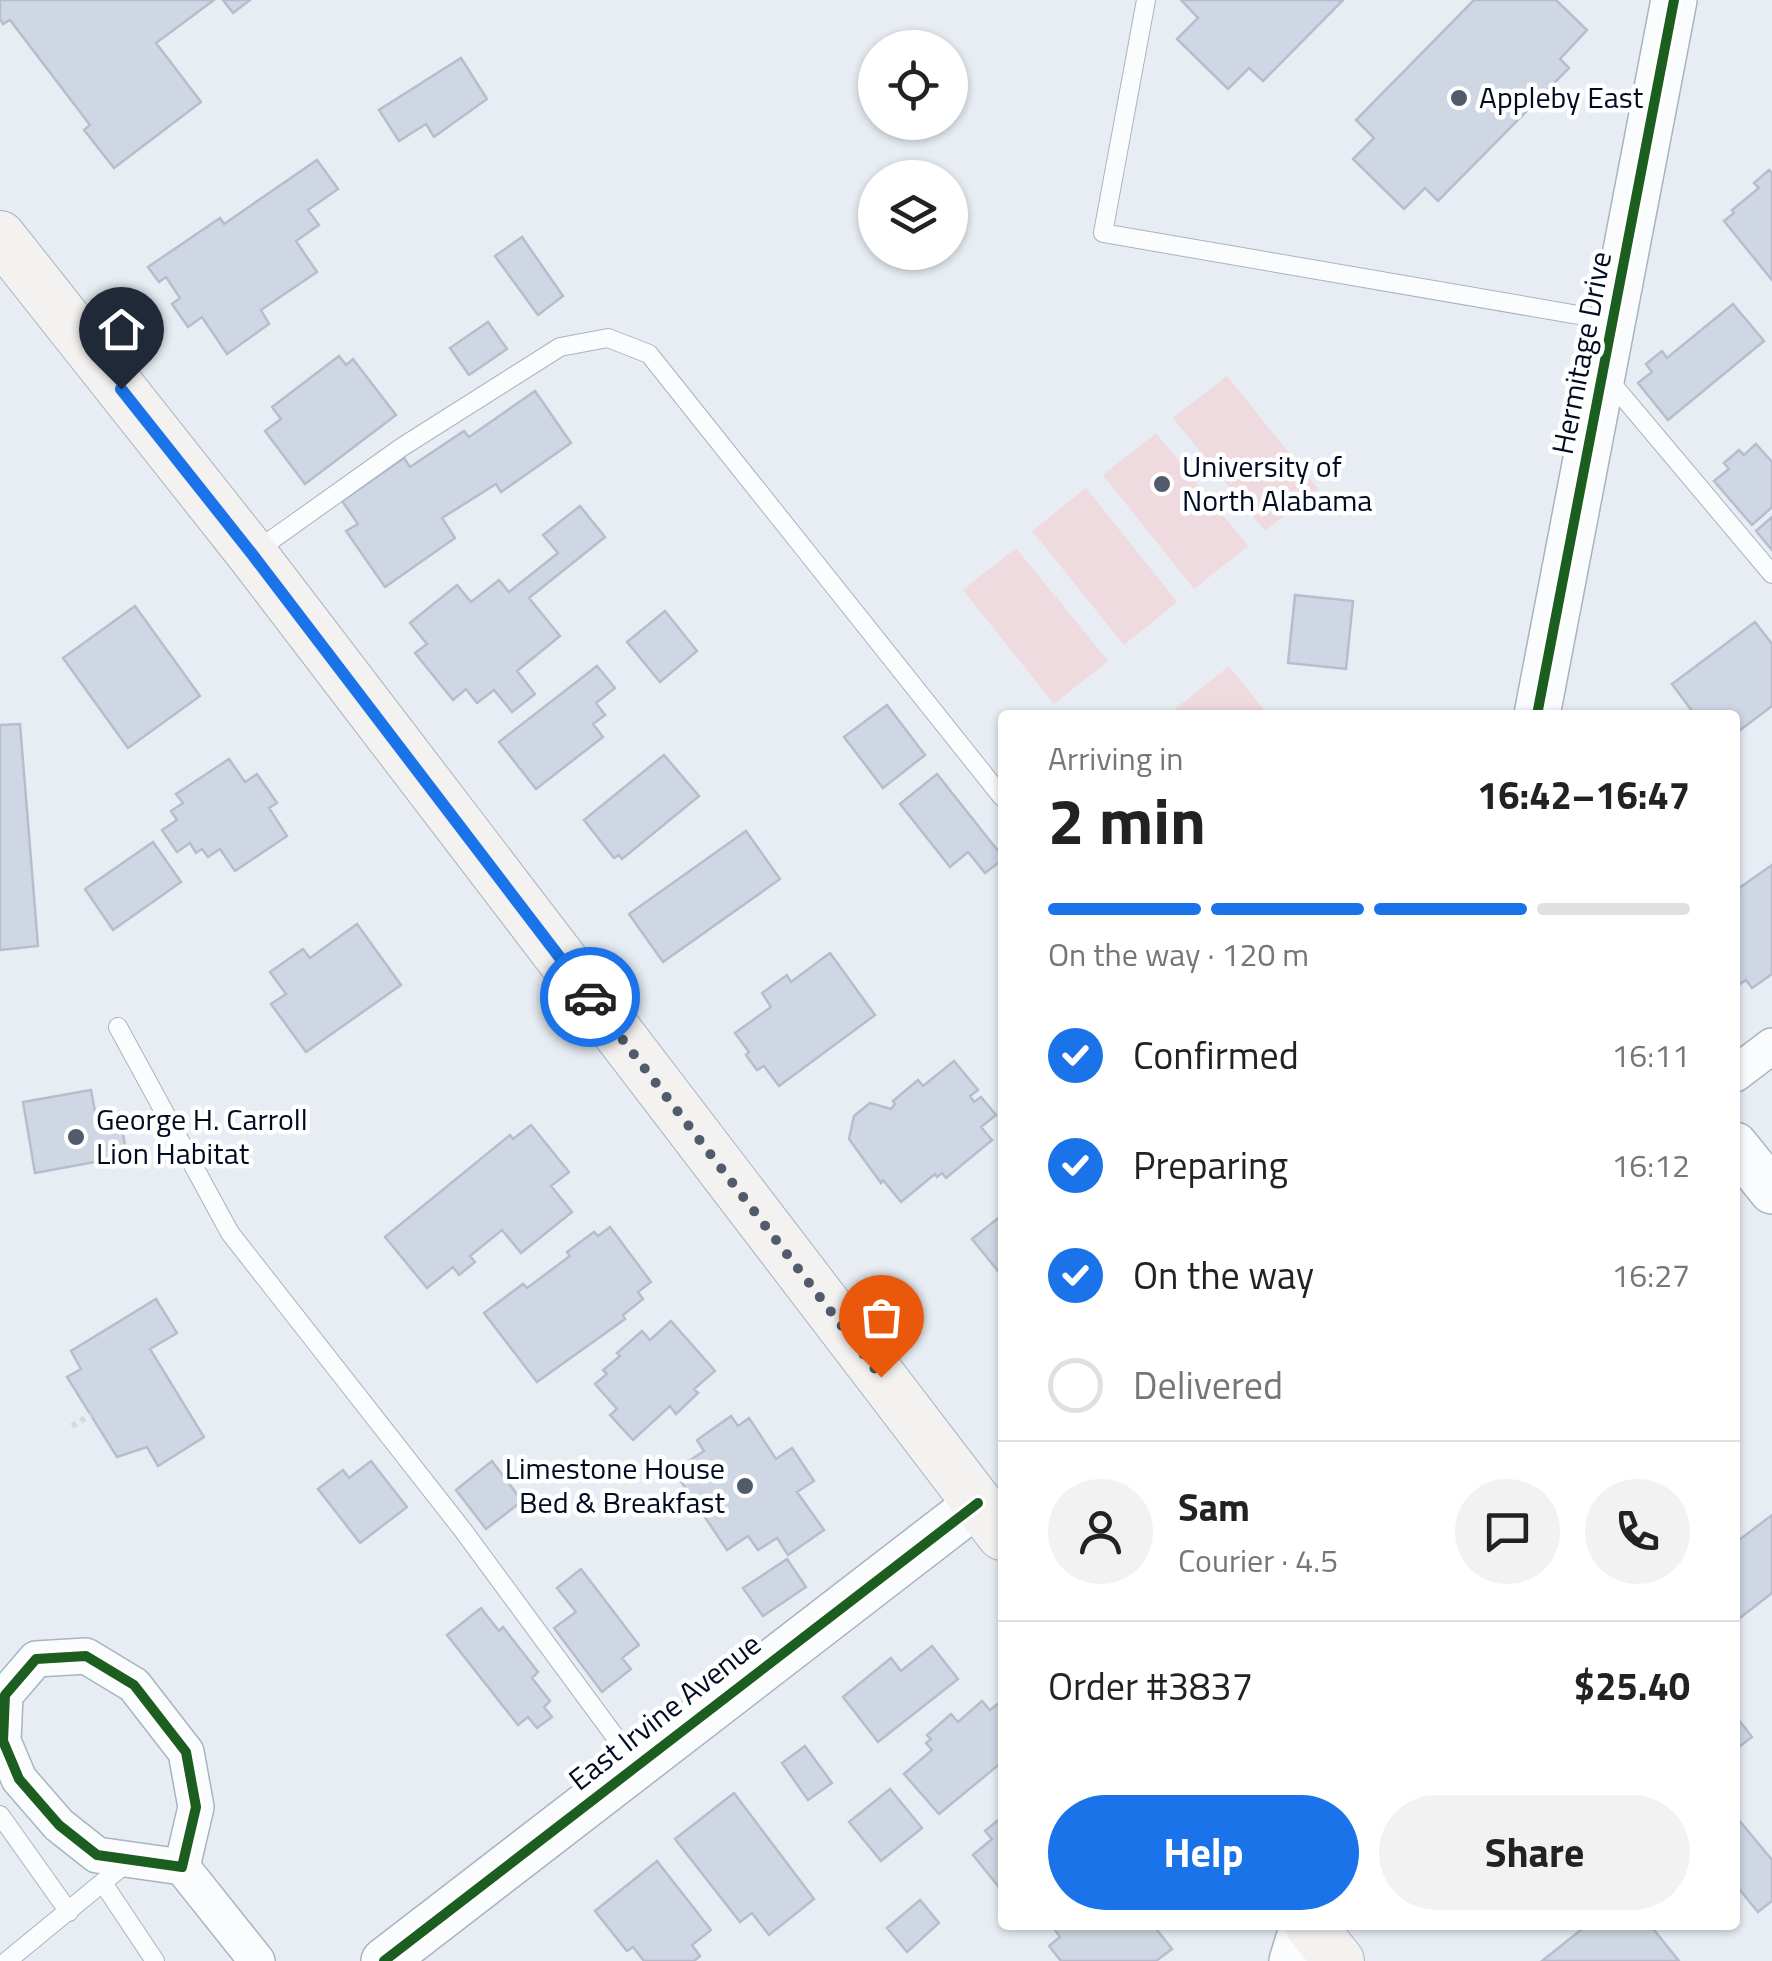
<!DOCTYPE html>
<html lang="en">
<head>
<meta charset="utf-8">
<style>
  body { margin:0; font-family:"Titillium Web",sans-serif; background:#f2f2f2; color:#222; height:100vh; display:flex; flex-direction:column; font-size:38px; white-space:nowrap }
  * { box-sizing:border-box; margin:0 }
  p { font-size:32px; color:#767676 }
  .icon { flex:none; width:55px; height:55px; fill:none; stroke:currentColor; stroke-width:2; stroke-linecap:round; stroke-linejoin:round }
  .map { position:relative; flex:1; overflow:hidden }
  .details { position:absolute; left:998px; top:710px; width:742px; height:1220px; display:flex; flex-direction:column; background:#fff; border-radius:10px; box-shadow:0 2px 8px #0004 }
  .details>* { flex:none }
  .fabs { position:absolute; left:858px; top:30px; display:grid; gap:20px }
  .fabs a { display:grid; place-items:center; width:110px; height:110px; border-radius:50%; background:#fff; box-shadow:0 2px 8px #0004; font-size:50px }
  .pin { position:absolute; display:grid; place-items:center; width:85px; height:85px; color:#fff; margin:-102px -42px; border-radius:50% 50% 50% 0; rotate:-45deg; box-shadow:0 0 10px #0007 }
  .pin .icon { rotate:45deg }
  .courier { position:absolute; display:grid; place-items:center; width:100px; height:100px; margin:-50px; border:8px solid #1a73e8; border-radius:50%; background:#fff; color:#222; box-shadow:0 2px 12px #0007 }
  .head em { font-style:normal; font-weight:700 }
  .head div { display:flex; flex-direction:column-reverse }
  .head { display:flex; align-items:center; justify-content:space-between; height:170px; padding:0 50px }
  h1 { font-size:65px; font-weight:700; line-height:75px }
  .bar { display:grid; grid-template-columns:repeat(4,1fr); gap:15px 10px; align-content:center; height:120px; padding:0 50px }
  .bar i { height:12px; border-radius:8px; background:#e0e0e0 }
  .bar .on { background:#1a73e8 }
  .bar p { grid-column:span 4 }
  .line { display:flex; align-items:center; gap:25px; padding:0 50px; border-top:2px solid #e0e0e0 }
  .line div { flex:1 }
  .round { display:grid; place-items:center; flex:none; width:105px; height:105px; border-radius:52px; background:#f2f2f2 }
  ol { padding:0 50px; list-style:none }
  li { display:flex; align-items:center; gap:30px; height:110px }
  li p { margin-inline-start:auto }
  li .icon { padding:10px; border-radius:50%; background:#1a73e8; color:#fff; stroke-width:4 }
  li:last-child { color:#767676 }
  li i { width:55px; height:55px; border:5px solid #e0e0e0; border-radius:50% }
  .primary-button { display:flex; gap:20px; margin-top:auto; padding:20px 50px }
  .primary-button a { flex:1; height:115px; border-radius:60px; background:#1a73e8; color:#fff; font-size:40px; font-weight:700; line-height:115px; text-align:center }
  .primary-button a+a { background:#f2f2f2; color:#222 }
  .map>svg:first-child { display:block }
</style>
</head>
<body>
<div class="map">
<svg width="1772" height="1961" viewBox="0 0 1772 1961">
  <rect width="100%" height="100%" fill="#e7edf3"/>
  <path fill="#eedadf" d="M1227 376 1318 489 1265 531 1173 418Z
    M1156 433 1248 546 1194 589 1103 475Z
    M1086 488 1177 602 1124 645 1032 531Z
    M1016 548 1108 661 1054 704 963 590Z
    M1229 666 1268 715H1180L1175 709Z"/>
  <path fill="#d0d7e4" stroke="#b8bdce" stroke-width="2.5" d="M0 0H214L156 43 201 102 114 168 84 130 90 125 10 20 3 24 0 19Z
    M223 0H250L233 13Z
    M1343 0 1263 81 1249 68 1228 89 1177 39 1198 18 1181 0Z
    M1474 0H1556L1587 30 1560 59 1569 68 1438 201 1425 188 1404 209 1353 159 1374 138 1356 120Z
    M461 58 487 99 434 137 426 124 399 141 379 110Z
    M317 160 338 189 308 210 319 225 296 241 317 272 261 310 269 324 227 354 202 317 188 327 172 304 180 298 166 277 159 282 148 267 220 218 224 224Z
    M1769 170 1772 173V280L1724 221 1734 213 1732 210 1759 188 1754 183Z
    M522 237 563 296 538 315 495 256Z
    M1733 304 1764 341 1668 420 1638 383 1652 372 1646 364 1662 351 1667 358Z
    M488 322 507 349 469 375 450 348Z
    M339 356 346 365 353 359 396 415 305 484 265 431 281 419 272 407Z
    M535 391 571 443 501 492 496 484 442 518 455 538 385 587 346 531 358 524 342 501 404 458 410 467 464 431 469 437Z
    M1756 444 1772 462V507L1752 525 1714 481 1729 469 1724 463 1739 450 1744 455Z
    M580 506 605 537 529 598 560 636 517 671 535 694 512 712 494 690 477 703 466 689 453 700 415 653 427 644 410 623 457 585 471 602 499 580 509 592 558 553 543 535Z
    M1772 517V550L1756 531Z
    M1295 595 1353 601 1346 669 1288 663Z
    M135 606 200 696 128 748 63 658Z
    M665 611 697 651 660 682 627 642Z
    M1755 622 1772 644V706L1735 734V715H1695L1672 684Z
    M597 666 615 688 596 703 605 715 593 724 603 737 536 789 499 742Z
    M887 705 925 755 883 788 844 737Z
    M20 724 38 946 0 950V725Z
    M664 755 699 796 622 859 619 855 614 858 584 820Z
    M229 759 245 782 257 774 277 803 269 808 287 836 235 871 220 849 208 857 202 849 196 853 190 843 177 852 162 830 177 820 171 811 183 803 176 794Z
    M937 774 1002 856V860L985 873 968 852 950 867 900 804Z
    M746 831 780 879 663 962 629 914Z
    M153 842 181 882 113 930 85 889Z
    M1772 865V974L1752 988 1746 980 1740 984 1735 977V891Z
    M357 924 401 985 306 1052 271 1004 286 994 270 972 303 949 310 958Z
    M830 953 875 1015 779 1086 764 1066 757 1070 746 1055 749 1052 735 1033 771 1007 762 993 787 975 791 982Z
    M954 1061 978 1090 970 1096 974 1102 981 1097 996 1115 981 1127 992 1140 946 1178 942 1173 937 1177 935 1174 901 1202 883 1180 881 1183 849 1139 854 1116 870 1103 891 1109 895 1104 893 1101 918 1080 923 1086Z
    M91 1090 96 1117 119 1112 127 1156 35 1173 23 1102Z
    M531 1125 569 1172 551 1186 572 1212 521 1253 502 1230 470 1256 475 1262 459 1275 453 1267 427 1288 385 1237 510 1135 513 1139Z
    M1002 1215V1276L972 1239Z
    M610 1227 651 1282 638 1292 643 1299 623 1315 625 1319 537 1382 484 1313 523 1284 527 1288 570 1256 567 1252 594 1232 598 1236Z
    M156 1299 177 1333 150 1349 204 1437 158 1466 147 1447 117 1457 67 1377 81 1369 71 1351Z
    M671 1321 715 1371 694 1389 698 1393 676 1414 670 1406 633 1440 610 1415 617 1409 595 1384 607 1374 603 1370 620 1356 617 1353 642 1331 650 1340Z
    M731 1416 738 1426 749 1418 776 1459 792 1448 814 1481 797 1492 824 1530 788 1555 777 1538 758 1550 748 1536 727 1550 678 1477 694 1467 689 1461 704 1451 697 1440Z
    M371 1461 407 1507 360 1543 318 1489 343 1470 349 1478Z
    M492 1461 522 1501 486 1529 456 1490Z
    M1772 1515V1593L1736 1621 1735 1543Z
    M787 1559 806 1587 763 1616 743 1588Z
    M581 1569 639 1645 622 1658 631 1669 602 1692 554 1628 576 1612 557 1588Z
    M481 1608 499 1631 503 1627 538 1672 532 1678 550 1701 544 1707 552 1717 537 1728 528 1717 518 1725 447 1635Z
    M932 1646 958 1679 878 1742 843 1697 891 1658 901 1671Z
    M982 1701 990 1710 1000 1702 1002 1705V1762L939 1814 904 1774 932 1750 926 1743 931 1739 927 1735 951 1714 958 1722Z
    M1735 1715 1752 1737 1735 1750Z
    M805 1746 832 1783 808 1800 782 1763Z
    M890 1789 922 1828 881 1861 849 1822Z
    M734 1793 814 1899 769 1935 752 1913 740 1922 675 1839Z
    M1002 1817V1891L973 1855 992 1839 985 1831Z
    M1738 1819 1772 1860V1901L1758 1912 1735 1884V1821Z
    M657 1861 711 1930 692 1945 700 1956 694 1961H644L633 1947 627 1951 595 1911Z
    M920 1900 939 1923 907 1952 887 1928Z
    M1061 1925H1153L1172 1949 1156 1961H1061L1049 1946 1060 1937 1055 1930Z
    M1587 1925H1650L1679 1961H1542Z"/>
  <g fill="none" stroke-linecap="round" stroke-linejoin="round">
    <g stroke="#a7b4c3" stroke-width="20">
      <path id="service" d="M1146 0 1103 233 1613 321
        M1608 379 1772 574
        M256 551 402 447 560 347 608 338 649 354 1002 797
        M118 1027 230 1233 462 1529 636 1765
        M0 1815 69 1912
        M103 1883 155 1961
        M7 1961 130 1860"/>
    </g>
    <g stroke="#a7b4c3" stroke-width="38">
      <path id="minor" d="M1735 1074 1772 1046
        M86 1656 134 1685 186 1752 196 1807 182 1867 97 1855 59 1825 19 1779 3 1741 5 1695 36 1659Z
        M182 1867 257 1961"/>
    </g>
    <g stroke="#a7b4c3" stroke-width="48">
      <path id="tertiary" d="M1537 715 1674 0
        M1735 1145 1772 1191
        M384 1961 978 1503
        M1292 1961 1303 1925"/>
    </g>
    <g stroke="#a7b4c3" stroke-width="52">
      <path id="secondary" d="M0 236 252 554 1002 1535
        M1310 1925 1339 1961"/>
    </g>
    <path stroke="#d6d8da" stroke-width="6" stroke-dasharray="5 5" stroke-linecap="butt" d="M72 1426 91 1415"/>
    <use href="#service" stroke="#fbfcfd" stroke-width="18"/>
    <use href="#minor" stroke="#fbfcfd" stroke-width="35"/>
    <use href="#tertiary" stroke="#fbfcfd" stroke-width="45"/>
    <use href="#secondary" stroke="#f4f2f0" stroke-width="50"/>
    <g stroke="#fff" stroke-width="16">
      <path id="cycleway" d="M1537 715 1674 0
        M86 1656 134 1685 186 1752 196 1807 182 1867 97 1855 59 1825 19 1779 3 1741 5 1695 36 1659Z
        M384 1961 978 1503"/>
    </g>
    <use href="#cycleway" stroke="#1b5e20" stroke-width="10"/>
  </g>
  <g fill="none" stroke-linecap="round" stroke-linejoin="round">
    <path stroke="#515b6b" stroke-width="10" stroke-dasharray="0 18" d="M590 997 881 1377"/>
    <path stroke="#1a73e8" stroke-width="12" d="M121 389 252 554 590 997"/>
  </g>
  <g fill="#515b6b" stroke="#fff" stroke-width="4">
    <circle cx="1459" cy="98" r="10"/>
    <circle cx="1162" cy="484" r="10"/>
    <circle cx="76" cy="1137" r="10"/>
    <circle cx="745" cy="1486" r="10"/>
  </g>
  <g text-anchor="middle" stroke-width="9" stroke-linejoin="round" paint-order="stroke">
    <g font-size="30" fill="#000c22" stroke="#fff" text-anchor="start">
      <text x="1479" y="108">Appleby East</text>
      <text x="1182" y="477">University of<tspan x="1182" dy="34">North Alabama</tspan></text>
      <text x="96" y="1130">George H. Carroll<tspan x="96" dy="34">Lion Habitat</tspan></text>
      <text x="725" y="1479" text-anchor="end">Limestone House<tspan x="725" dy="34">Bed &amp; Breakfast</tspan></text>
    </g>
    <g font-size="30" fill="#000c22" stroke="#fff">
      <text transform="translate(1582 353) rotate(-79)" y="10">Hermitage Drive</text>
      <text transform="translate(665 1712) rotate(-38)" y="10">East Irvine Avenue</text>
    </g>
  </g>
</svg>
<div class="fabs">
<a><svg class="icon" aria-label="locate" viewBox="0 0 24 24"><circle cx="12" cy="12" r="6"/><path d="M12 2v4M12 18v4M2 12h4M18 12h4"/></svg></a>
<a><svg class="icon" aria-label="layers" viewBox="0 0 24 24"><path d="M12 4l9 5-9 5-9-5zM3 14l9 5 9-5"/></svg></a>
</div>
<div class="pin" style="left:881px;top:1377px;background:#ea580c"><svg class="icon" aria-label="bag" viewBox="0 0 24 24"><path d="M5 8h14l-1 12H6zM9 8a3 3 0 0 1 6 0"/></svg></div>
<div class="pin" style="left:121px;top:389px;background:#1f2937"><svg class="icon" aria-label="home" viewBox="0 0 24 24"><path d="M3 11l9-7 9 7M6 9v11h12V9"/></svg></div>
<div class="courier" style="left:590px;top:997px"><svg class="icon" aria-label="car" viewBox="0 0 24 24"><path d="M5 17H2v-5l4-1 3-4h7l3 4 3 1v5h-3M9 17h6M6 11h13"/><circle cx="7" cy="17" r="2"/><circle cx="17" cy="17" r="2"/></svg></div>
<section class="details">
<div class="head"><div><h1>2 min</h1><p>Arriving in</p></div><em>16:42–16:47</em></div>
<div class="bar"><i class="on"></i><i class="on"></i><i class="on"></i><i></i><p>On the way · 120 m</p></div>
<ol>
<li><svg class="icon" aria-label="check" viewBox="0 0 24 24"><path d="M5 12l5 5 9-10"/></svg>Confirmed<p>16:11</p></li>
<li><svg class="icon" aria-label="check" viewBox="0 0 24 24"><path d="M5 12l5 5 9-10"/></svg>Preparing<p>16:12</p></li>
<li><svg class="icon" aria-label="check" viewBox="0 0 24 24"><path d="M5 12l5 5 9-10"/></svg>On the way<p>16:27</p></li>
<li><i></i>Delivered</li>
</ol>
<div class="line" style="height:180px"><a class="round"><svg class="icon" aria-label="person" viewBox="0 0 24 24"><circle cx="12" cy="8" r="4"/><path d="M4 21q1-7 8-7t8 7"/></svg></a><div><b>Sam</b><p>Courier · 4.5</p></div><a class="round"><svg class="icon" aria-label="chat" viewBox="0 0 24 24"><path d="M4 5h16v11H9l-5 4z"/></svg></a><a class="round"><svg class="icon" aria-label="phone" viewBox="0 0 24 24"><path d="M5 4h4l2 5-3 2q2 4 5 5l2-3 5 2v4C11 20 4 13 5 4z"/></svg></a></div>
<div class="line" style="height:130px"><div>Order #3837</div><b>$25.40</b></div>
<div class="primary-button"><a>Help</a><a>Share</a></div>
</section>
</div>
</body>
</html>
